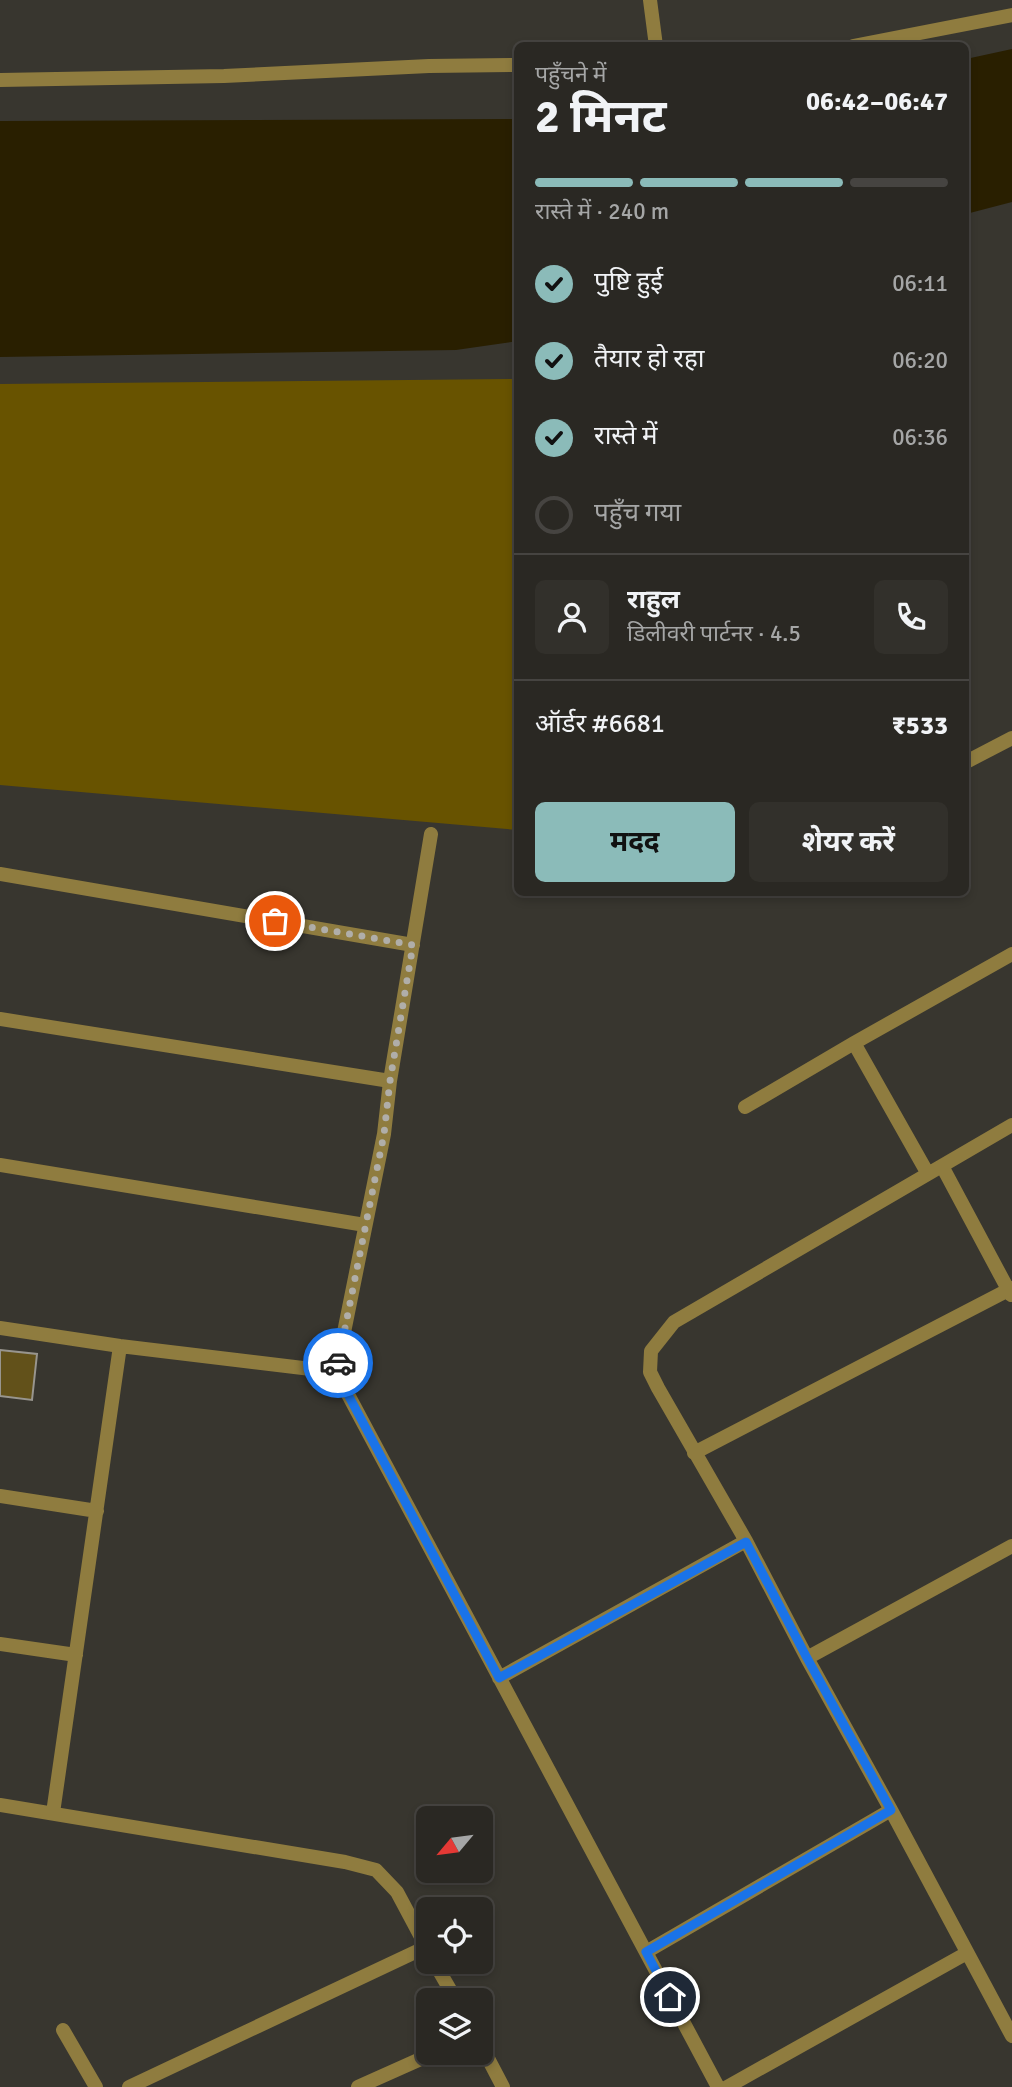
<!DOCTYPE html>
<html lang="hi">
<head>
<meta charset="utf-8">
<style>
  body { margin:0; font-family:Signika,"Noto Sans Devanagari",sans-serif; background:#32302b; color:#f1f3f6; height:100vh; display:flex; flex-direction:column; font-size:26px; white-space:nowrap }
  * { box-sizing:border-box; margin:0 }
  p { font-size:23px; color:#a5a6a6 }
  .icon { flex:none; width:38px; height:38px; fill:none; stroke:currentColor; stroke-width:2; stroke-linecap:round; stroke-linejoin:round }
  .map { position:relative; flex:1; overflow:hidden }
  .details { position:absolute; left:514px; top:42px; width:455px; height:854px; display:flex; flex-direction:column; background:#2a2823; border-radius:10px; box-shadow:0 4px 10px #0003,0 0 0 2px #464441 }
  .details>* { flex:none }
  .needle { width:46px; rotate:241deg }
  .buttons { position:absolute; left:416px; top:1806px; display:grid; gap:14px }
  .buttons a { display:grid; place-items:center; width:77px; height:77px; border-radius:10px; background:#2a2823; box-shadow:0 4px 10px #0003,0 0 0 2px #464441; font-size:35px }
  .pin { position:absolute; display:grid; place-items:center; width:60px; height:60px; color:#fff; margin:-30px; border:4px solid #fff; border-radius:50%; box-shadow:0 2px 7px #0007 }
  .courier { position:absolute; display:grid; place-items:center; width:70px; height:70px; margin:-35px; border:5px solid #1a73e8; border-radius:50%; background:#fff; color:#222; box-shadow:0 2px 9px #0007 }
  .headline em { font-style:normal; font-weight:700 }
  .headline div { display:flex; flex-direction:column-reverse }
  .headline { display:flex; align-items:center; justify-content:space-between; height:119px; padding:0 21px }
  h1 { font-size:46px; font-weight:700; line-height:52px }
  .bar { display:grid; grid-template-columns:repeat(4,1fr); gap:10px 7px; align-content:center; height:84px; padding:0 21px }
  .bar i { height:9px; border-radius:5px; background:#464441 }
  .bar .on { background:#8bbbb9 }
  .bar p { grid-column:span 4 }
  .line { display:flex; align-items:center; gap:18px; padding:0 21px; border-top:2px solid #464441 }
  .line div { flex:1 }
  .round { display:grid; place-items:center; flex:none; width:74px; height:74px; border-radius:10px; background:#32302b }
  ol { padding:0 21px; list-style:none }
  li { display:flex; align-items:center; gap:21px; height:77px }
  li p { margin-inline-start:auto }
  li .icon { padding:7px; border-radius:50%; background:#8bbbb9; color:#111; stroke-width:4 }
  li:last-child { color:#a5a6a6 }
  li i { width:38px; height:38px; border:4px solid #464441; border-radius:50% }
  .cta { display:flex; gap:14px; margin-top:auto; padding:14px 21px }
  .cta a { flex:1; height:80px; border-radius:10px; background:#8bbbb9; color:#111; font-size:28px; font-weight:700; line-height:80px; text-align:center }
  .cta a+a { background:#32302b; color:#f1f3f6 }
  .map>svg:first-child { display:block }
</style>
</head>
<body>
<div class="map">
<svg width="1012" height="2087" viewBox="0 0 1012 2087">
  <rect width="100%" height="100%" fill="#38362f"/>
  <path fill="#685300" d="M518 379V830L0 785V384Z"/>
  <path fill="#291f00" d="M1012 49V202L966 214V59Z
    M518 119V341L456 350 0 357V121Z"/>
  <path fill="#62511a" stroke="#98958e" stroke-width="2" d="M0 1350 37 1354 32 1400 0 1396Z"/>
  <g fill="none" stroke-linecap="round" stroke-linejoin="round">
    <path stroke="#8f7c3f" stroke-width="14" d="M650 0 656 46"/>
    <path stroke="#8f7c3f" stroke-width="14" d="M853 46 1012 15
      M0 80 224 76 429 66 518 65
      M966 762 1012 738
      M431 834 390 1081 384 1134 336 1372 718 2087
      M0 874 413 945
      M0 1019 390 1081
      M854 1043 928 1174
      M745 1107 854 1043 1012 954
      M1012 1125 674 1322 651 1351 650 1372 658 1388 746 1541 807 1658 891 1810 1012 2036
      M0 1165 365 1225
      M942 1166 1011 1295
      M0 1328 120 1346 336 1372
      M694 1453 1012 1288
      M0 1496 97 1511
      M0 1644 76 1655
      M807 1658 1012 1546
      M499 1678 746 1541
      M0 1805 345 1862 376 1870 397 1892 429 1952
      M53 1813 120 1346
      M646 1952 891 1810
      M434 1962 456 2000
      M63 2030 96 2087
      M481 2045 503 2087
      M129 2087 426 1947
      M358 2087 434 2053
      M727 2087 967 1953"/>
  </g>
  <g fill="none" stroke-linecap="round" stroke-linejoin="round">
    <path stroke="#b0aea9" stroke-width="7" stroke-dasharray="0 12.6" d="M275 921 413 945 390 1081 384 1134 338 1363"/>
    <path stroke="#1a73e8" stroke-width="9" d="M338 1363 336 1372 499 1678 746 1542 807 1658 891 1810 646 1952 670 1997"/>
  </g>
</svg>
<div class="buttons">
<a><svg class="needle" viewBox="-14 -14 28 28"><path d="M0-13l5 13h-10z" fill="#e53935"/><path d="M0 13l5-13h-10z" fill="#a5a6a6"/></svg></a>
<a><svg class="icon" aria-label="locate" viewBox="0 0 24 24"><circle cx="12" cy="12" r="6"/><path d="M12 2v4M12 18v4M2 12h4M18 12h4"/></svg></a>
<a><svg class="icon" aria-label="layers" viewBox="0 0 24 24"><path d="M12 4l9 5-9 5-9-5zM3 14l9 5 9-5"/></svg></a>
</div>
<div class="pin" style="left:275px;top:921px;background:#ea580c"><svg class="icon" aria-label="bag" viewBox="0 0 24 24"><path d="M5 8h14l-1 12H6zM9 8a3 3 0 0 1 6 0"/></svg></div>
<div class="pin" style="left:670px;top:1997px;background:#1f2937"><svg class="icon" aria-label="home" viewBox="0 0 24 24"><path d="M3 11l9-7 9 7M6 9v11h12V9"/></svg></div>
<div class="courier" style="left:338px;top:1363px"><svg class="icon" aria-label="car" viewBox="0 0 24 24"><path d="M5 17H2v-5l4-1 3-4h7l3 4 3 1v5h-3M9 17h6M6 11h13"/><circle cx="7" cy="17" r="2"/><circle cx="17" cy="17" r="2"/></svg></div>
<section class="details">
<div class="headline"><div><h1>2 मिनट</h1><p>पहुँचने में</p></div><em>06:42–06:47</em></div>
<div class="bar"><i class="on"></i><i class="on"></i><i class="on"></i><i></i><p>रास्ते में · 240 m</p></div>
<ol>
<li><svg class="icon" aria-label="check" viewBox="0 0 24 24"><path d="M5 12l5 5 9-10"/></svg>पुष्टि हुई<p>06:11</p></li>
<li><svg class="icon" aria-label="check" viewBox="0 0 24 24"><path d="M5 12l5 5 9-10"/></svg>तैयार हो रहा<p>06:20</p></li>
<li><svg class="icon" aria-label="check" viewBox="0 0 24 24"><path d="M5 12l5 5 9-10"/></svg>रास्ते में<p>06:36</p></li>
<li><i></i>पहुँच गया</li>
</ol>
<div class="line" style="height:126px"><a class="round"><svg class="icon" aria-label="person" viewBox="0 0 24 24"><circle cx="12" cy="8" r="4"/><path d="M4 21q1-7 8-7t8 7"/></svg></a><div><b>राहुल</b><p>डिलीवरी पार्टनर · 4.5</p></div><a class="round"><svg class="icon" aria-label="phone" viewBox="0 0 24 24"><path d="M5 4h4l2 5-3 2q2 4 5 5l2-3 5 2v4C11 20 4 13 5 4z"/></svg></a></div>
<div class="line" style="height:91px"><div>ऑर्डर #6681</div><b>₹533</b></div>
<div class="cta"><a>मदद</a><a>शेयर करें</a></div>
</section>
</div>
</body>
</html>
